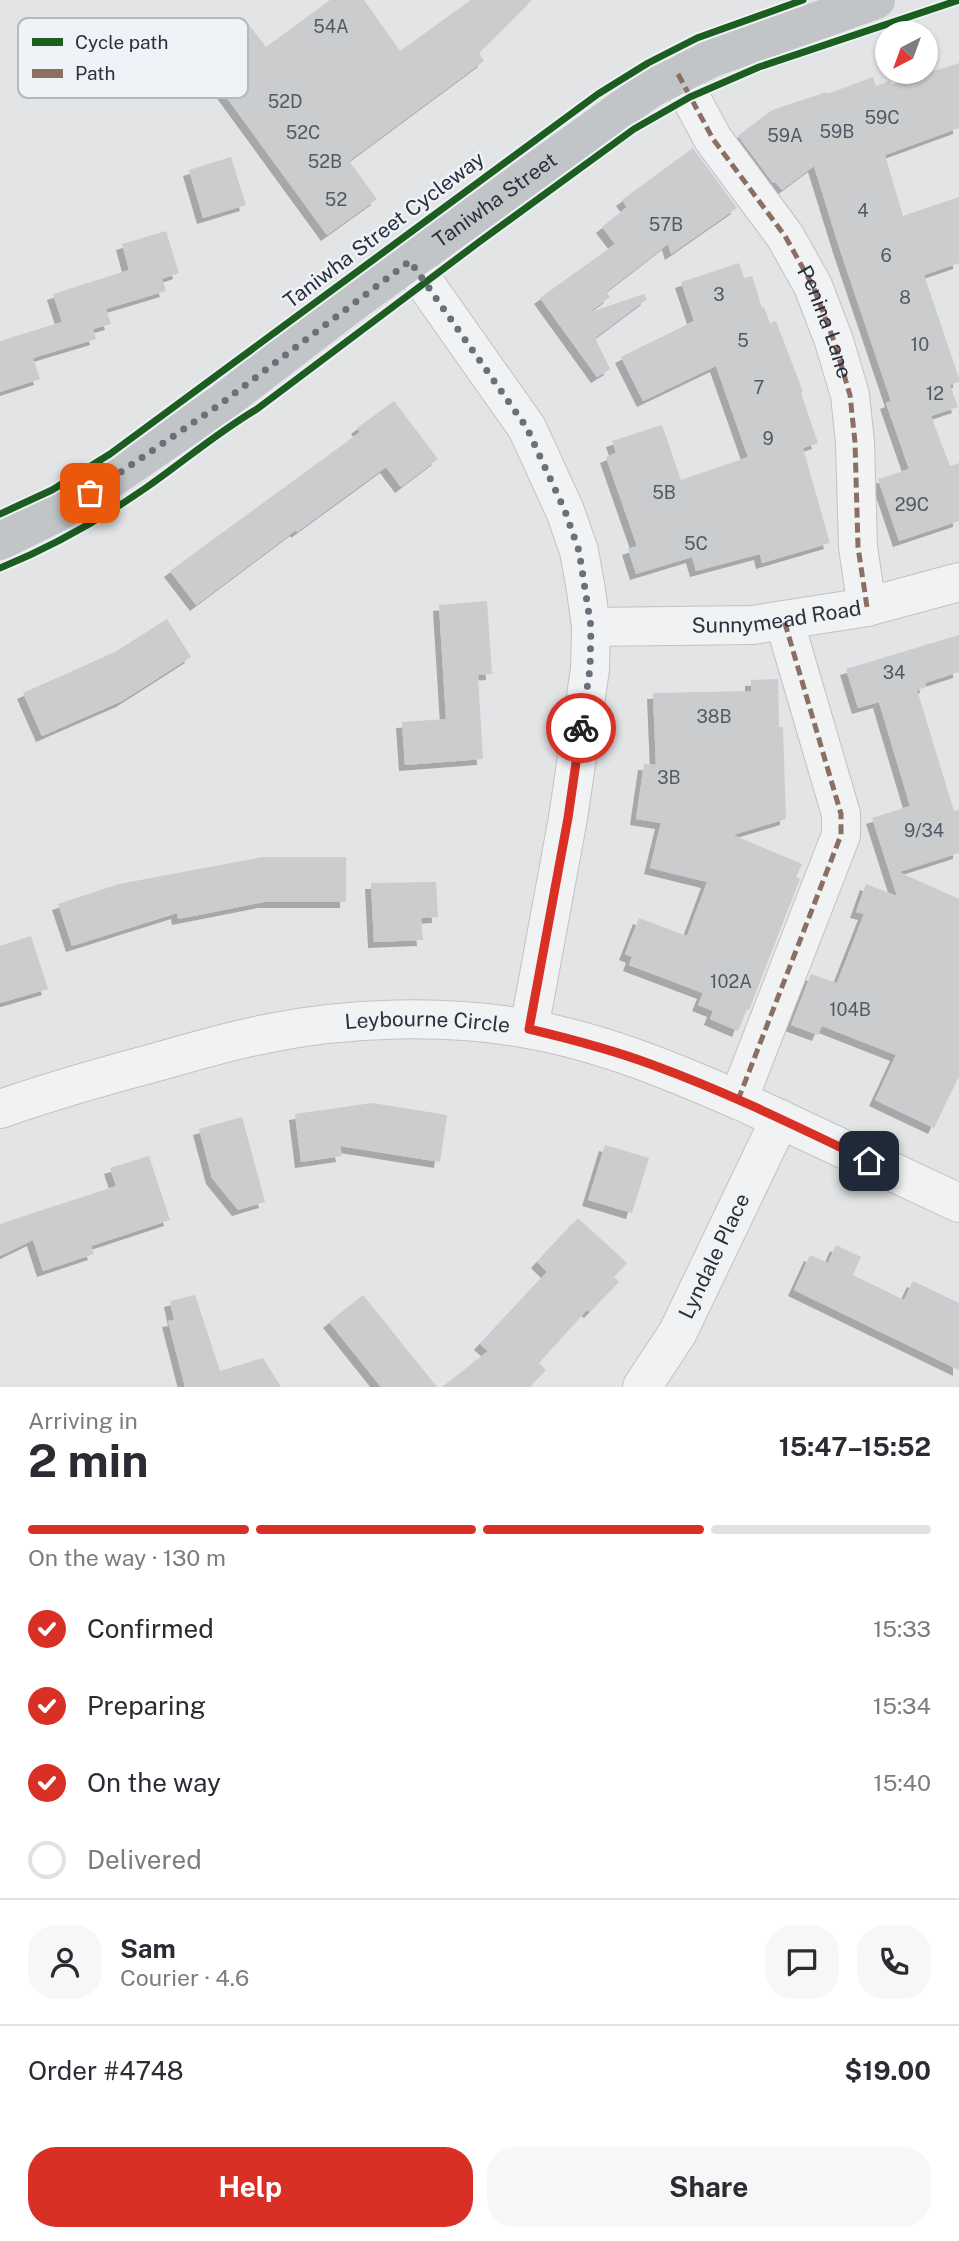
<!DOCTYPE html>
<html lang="en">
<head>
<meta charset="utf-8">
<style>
  body { margin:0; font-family:"Public Sans",sans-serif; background:#f7f7f7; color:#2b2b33; height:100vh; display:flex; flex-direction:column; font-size:26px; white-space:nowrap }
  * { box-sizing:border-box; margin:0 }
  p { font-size:23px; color:#7c7c81 }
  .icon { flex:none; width:38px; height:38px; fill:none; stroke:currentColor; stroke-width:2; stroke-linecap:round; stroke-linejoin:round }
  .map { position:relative; height:1387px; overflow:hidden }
  .drawer { display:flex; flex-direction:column; background:#fff; flex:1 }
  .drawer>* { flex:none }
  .needle { width:46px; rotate:221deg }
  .controls { position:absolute; left:875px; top:21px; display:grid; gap:14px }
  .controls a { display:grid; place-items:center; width:63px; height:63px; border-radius:50%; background:#fff; box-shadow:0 2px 5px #0004; font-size:35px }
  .pin { position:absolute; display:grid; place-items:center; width:60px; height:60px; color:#fff; margin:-30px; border-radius:14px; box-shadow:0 4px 10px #0006 }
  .courier { position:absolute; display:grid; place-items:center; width:70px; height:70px; margin:-35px; border:5px solid #d93025; border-radius:50%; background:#fff; color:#222; box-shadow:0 2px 9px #0007 }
  .head em { font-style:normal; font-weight:700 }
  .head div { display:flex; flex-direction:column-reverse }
  .head { display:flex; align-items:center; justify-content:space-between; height:119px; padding:0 28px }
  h1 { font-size:46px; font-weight:700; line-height:52px }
  .bar { display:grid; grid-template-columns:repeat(4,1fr); gap:10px 7px; align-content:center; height:84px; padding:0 28px }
  .bar i { height:9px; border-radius:5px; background:#e1e1e2 }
  .bar .selected { background:#d93025 }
  .bar p { grid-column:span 4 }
  .line { display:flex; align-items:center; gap:18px; padding:0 28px; border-top:2px solid #e1e1e2 }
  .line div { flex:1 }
  .round { display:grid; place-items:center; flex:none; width:74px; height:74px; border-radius:28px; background:#f7f7f7 }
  ol { padding:0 28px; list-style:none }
  li { display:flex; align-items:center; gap:21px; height:77px }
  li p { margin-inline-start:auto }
  li .icon { padding:7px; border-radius:50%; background:#d93025; color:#fff; stroke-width:4 }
  li:last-child { color:#7c7c81 }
  li i { width:38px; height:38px; border:4px solid #e1e1e2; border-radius:50% }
  .button { display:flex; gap:14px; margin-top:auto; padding:14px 28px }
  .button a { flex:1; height:80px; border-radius:28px; background:#d93025; color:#fff; font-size:28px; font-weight:700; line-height:80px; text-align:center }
  .button a+a { background:#f7f7f7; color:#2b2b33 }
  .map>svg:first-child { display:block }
</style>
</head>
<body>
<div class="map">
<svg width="959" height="1387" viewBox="0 0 959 1387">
  <defs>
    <filter id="shadow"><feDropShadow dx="-6" dy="6" stdDeviation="0" flood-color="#0004"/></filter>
  </defs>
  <rect width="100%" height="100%" fill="#e2e4e6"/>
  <path fill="#caccce" filter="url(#shadow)" d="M330 0H364L400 51 471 0H532L479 53 484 61 349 161 377 199 327 235 197 57 246 21 266 47Z
    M959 63V128L885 155 903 216 959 197V263L924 275 959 378V382L950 385 958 407 931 416 950 466 959 463V521L899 541 878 479 909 469 886 403 891 401 839 247 814 166 782 190 775 182 773 183 738 136 772 110 827 92V94L873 77 876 86 889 81 891 85Z
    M693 148 737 208 671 254 668 244 606 292 610 297 588 313 644 294 647 299 595 338 610 369 597 377 540 298 615 244 602 227 627 207 622 200Z
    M231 157 246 205 203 218 189 170Z
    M166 231 179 273 162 279 166 291 106 309 111 324 93 329 96 339 33 358 40 379 0 392V341L62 322 53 294 129 270 122 244Z
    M739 263 744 278 752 276 762 308 764 307 770 323 776 321 803 392 801 393 818 443 803 448 830 543 762 563 760 554 696 571 692 557 636 574 628 549 637 546 606 457 616 453 612 441 662 425 681 480 748 457 716 366 643 401 621 357 694 321 681 282Z
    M394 401 438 459 401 487 386 467 297 532 296 530 196 605 170 571 360 432 357 428Z
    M487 601 492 674 478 675 483 759 405 765 402 722 446 719 439 605Z
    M167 619 191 657 122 701 42 736 23 693 115 652Z
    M959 635V672L925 683 926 687 917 690 954 811 959 810V853L899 872 959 899V1076L934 1128 875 1100 896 1055 822 1026 818 1035 791 1025 811 974 837 983 864 914 856 912 866 884 897 896 872 818 910 806 879 702 858 708 846 669Z
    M778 679 779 727H783L786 819 733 835 802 864 796 877 800 879 749 1010 747 1009 738 1031 710 1019 713 1011 698 1005 703 993 629 965 632 957 625 954 639 918 687 936 707 882 650 868 661 823 636 819 644 764 656 765 653 693 751 691V680Z
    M263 857H346V902H264L178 919 177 913 72 946 58 904 119 884Z
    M436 882 438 917 421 918 423 940 374 942 371 883Z
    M31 936 48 989 0 1003V946Z
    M372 1103 447 1115 440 1162 340 1146 342 1156 301 1162 295 1114Z
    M242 1117 265 1202 238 1210 212 1178 199 1129Z
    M605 1145 649 1158 632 1213 588 1200Z
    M149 1156 170 1220 91 1246 94 1254 43 1271 33 1240 0 1256V1224L116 1186 110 1168Z
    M578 1218 627 1263 614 1277 619 1282 590 1312 587 1310 539 1363 546 1370 530 1387H442L488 1351 480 1344 547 1272 537 1262Z
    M836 1245 861 1257 853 1275 904 1300 913 1281 959 1303V1370L794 1290 810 1255 828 1263Z
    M195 1295 220 1371 263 1358 281 1387H185L168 1321 174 1320 170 1301Z
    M363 1295 437 1387H381L329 1322Z"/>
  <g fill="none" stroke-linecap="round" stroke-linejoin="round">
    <g stroke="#c0c2c4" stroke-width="40">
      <g id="minor">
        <path id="s1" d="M678 74 713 139 785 236 813 286 834 341 850 395 855 442 858 547 867 607"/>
        <path d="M410 262 527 428 565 511 579 551 586 590 591 627 590 669 568 818 529 1029"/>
        <path id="s2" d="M591 627 753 625 867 607 959 582"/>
        <path d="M738 1100 841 835V814L784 620"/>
        <path id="s3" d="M0 1109C52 1091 104 1076 157 1062 193 1052 228 1041 265 1034 346 1017 446 1014 528 1029 603 1042 674 1072 743 1102 815 1135 887 1169 959 1203"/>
        <path id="s4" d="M642 1387 678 1332 780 1119"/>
      </g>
    </g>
    <use href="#minor" stroke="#f1f2f3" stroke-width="38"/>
    <path stroke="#c2c5c8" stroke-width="38" id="s5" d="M0 541 55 514 90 493 219 405 359 298 650 89 712 58 876 0"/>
    <path stroke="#8d6e63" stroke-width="5" stroke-dasharray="10 5" stroke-linecap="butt" d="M678 74 713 139 785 236 813 286 834 341 850 395 855 442 858 547 867 607
      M738 1100 841 835V814L784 620"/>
    <g stroke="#eff2f6" stroke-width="11">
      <path id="cycleway" d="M0 514 52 490 110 454 598 94 648 63 697 38 803 0
        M0 568C52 547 101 519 147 487 184 461 218 432 257 409L479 242 634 129 690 97 759 67 959 0"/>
    </g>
    <use href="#cycleway" stroke="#1b5e20" stroke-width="7"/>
  </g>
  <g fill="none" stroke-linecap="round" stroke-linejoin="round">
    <path stroke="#6a6f79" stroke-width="7" stroke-dasharray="0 12.6" d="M90 493 219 405 410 261 527 428 565 511 579 551 591 627 590 669 581 728"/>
    <path stroke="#d93025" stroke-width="9" d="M581 728 568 818 529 1029C571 1039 613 1050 653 1065 727 1092 798 1127 869 1161"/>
  </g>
  <g text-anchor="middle" stroke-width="5" stroke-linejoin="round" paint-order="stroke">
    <g font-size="18" fill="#525864">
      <text x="331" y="33">54A</text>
      <text x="285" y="108">52D</text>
      <text x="882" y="124">59C</text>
      <text x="837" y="138">59B</text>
      <text x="303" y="139">52C</text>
      <text x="785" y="142">59A</text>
      <text x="325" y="168">52B</text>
      <text x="336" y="206">52</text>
      <text x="863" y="217">4</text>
      <text x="666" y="231">57B</text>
      <text x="886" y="262">6</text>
      <text x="719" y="301">3</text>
      <text x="905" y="304">8</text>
      <text x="743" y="347">5</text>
      <text x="920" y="351">10</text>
      <text x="759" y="394">7</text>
      <text x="935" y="400">12</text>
      <text x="768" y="445">9</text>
      <text x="664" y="499">5B</text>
      <text x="912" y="511">29C</text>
      <text x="696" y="550">5C</text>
      <text x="894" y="679">34</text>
      <text x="714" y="723">38B</text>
      <text x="669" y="784">3B</text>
      <text x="924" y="837">9/34</text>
      <text x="731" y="988">102A</text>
      <text x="850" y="1016">104B</text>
    </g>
    <g font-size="21" fill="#29303f" stroke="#eff2f6">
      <text dy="7" stroke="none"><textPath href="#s5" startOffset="602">Taniwha Street</textPath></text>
      <text transform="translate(384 230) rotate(-37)" y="7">Taniwha Street Cycleway</text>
      <text dy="7" stroke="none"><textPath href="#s1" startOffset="290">Penina Lane</textPath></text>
      <text dy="7" stroke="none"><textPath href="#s2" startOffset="186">Sunnymead Road</textPath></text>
      <text dy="7" stroke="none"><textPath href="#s3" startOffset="439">Leybourne Circle</textPath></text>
      <text dy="7" stroke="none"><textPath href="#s4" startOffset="150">Lyndale Place</textPath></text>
    </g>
  </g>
  <rect x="18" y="18" width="230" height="80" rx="10" fill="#eff2f6" stroke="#b4b8bf" stroke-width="2"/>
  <rect x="32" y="38" width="31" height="8" fill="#1b5e20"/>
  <rect x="32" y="69" width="31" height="9" fill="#8d6e63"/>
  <g font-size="19" fill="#29303f">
    <text x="75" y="49">Cycle path</text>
    <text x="75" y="80">Path</text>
  </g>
</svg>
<div class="controls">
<a><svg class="needle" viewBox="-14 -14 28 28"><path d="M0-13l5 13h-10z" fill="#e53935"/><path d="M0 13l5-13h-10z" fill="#7c7c81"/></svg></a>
</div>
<div class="pin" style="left:90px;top:493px;background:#ea580c"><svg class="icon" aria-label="bag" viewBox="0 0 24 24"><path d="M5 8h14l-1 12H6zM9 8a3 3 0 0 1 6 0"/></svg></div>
<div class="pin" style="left:869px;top:1161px;background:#1f2937"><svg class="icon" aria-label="home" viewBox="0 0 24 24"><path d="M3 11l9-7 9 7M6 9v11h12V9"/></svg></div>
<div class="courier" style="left:581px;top:728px"><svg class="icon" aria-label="bike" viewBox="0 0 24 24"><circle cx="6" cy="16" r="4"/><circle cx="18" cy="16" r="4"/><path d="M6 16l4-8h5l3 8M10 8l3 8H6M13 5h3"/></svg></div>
</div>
<section class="drawer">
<div class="head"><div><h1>2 min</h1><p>Arriving in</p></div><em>15:47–15:52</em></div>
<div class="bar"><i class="selected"></i><i class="selected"></i><i class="selected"></i><i></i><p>On the way · 130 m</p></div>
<ol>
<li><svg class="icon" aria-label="check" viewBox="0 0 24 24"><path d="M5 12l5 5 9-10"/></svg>Confirmed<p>15:33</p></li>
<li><svg class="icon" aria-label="check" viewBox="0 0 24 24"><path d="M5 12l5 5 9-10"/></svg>Preparing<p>15:34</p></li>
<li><svg class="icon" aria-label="check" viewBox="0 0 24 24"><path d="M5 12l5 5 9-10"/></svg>On the way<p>15:40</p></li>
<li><i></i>Delivered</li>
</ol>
<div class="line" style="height:126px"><a class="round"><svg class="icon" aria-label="person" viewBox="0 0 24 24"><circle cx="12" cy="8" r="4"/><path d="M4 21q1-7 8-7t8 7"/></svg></a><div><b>Sam</b><p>Courier · 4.6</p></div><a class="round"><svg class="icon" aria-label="chat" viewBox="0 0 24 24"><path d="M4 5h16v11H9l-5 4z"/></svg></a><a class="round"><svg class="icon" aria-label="phone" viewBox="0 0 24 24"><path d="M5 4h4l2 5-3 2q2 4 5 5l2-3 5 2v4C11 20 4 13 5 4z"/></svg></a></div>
<div class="line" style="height:91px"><div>Order #4748</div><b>$19.00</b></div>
<div class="button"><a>Help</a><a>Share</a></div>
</section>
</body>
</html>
